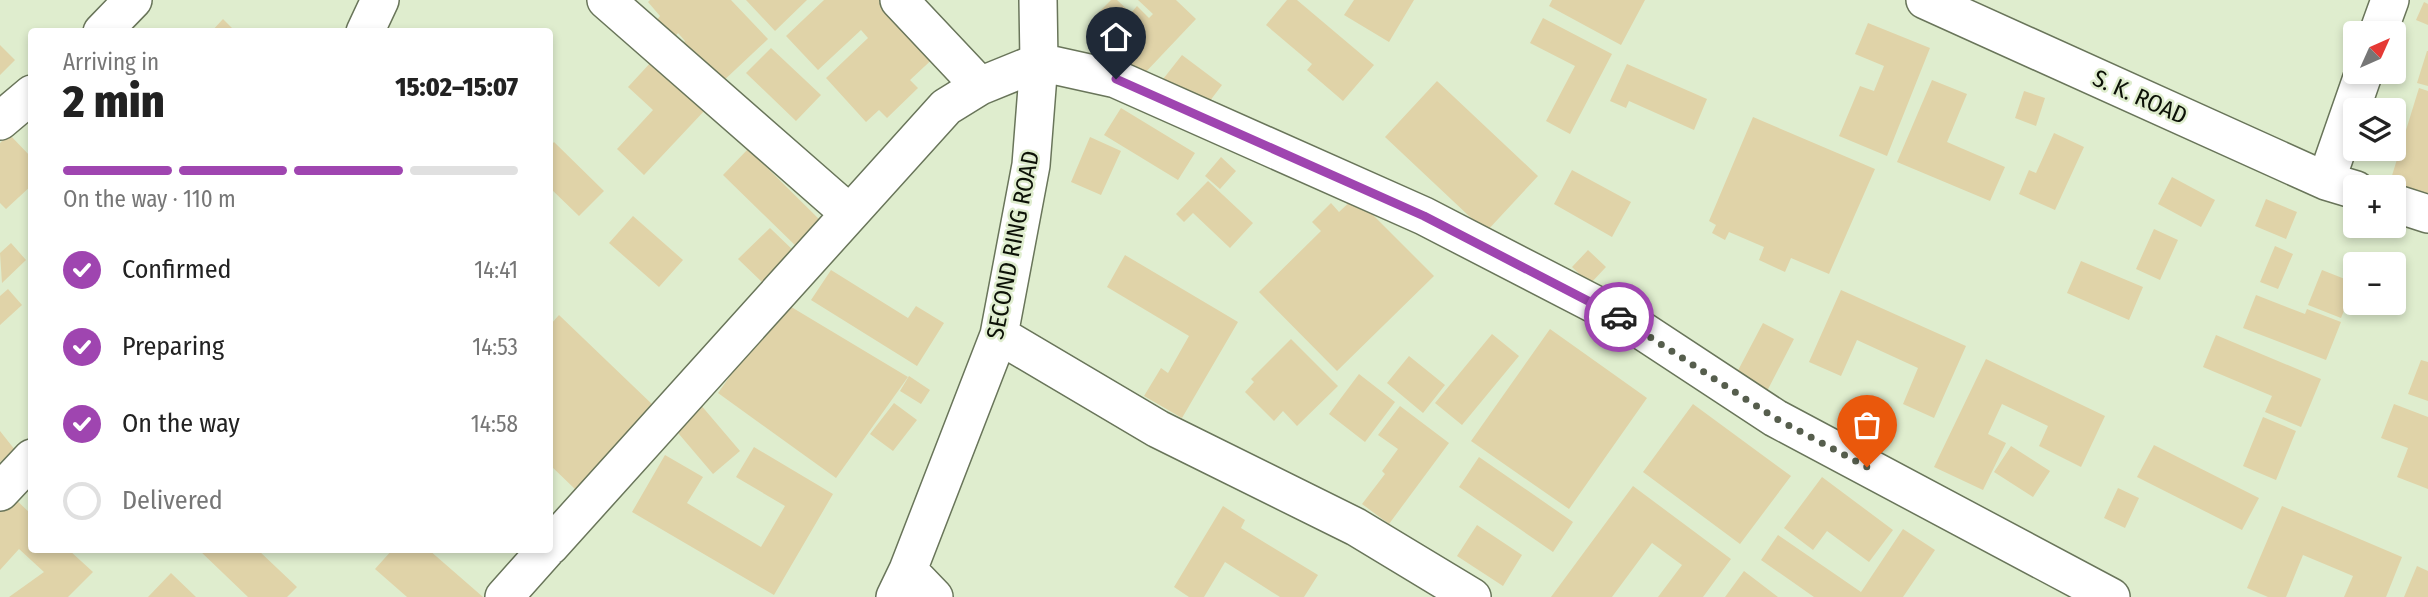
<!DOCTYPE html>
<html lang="en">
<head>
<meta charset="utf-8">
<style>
  body { margin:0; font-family:"Fira Sans Condensed",sans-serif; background:#f2f2f2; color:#222; height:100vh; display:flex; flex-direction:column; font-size:26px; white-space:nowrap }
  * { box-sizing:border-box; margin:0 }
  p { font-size:23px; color:#767676 }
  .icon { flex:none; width:38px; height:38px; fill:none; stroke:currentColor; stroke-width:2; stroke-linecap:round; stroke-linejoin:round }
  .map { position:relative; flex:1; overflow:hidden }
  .drawer { position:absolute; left:28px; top:28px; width:525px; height:525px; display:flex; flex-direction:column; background:#fff; border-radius:7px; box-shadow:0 4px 10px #0003 }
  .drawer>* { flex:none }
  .needle { width:46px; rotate:45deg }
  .fabs { position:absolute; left:2343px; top:21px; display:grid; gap:14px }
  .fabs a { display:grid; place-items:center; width:63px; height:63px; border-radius:7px; background:#fff; box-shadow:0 4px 10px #0003; font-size:35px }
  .pin { position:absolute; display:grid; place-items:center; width:60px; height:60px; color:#fff; margin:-72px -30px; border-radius:50% 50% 50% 0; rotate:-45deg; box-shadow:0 0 7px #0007 }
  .pin .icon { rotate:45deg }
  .courier { position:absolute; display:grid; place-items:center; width:70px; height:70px; margin:-35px; border:5px solid #9f45b0; border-radius:50%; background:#fff; color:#222; box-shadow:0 2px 9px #0007 }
  .headline em { font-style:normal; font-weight:800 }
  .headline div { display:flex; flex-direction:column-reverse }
  .headline { display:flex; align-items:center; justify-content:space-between; height:119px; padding:0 35px }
  h1 { font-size:46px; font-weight:800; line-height:52px }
  .bar { display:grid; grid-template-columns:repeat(4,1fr); gap:10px 7px; align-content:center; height:84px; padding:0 35px }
  .bar i { height:9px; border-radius:5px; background:#e0e0e0 }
  .bar .selected { background:#9f45b0 }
  .bar p { grid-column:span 4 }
  ol { padding:0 35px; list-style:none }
  li { display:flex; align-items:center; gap:21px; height:77px }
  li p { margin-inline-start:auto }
  li .icon { padding:7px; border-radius:50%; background:#9f45b0; color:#fff; stroke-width:4 }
  li:last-child { color:#767676 }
  li i { width:38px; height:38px; border:4px solid #e0e0e0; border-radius:50% }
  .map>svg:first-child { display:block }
</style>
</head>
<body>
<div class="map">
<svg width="2428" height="597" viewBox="0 0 2428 597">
  <rect width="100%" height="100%" fill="#dfedce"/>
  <path fill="#e0d3a8" d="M650 0H731L768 39 720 84 680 46 685 41 678 33 673 39 656 21 660 16 648 2Z
    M746 0H807L775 31Z
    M824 0H884L940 52 910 80 918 88 887 118 879 110 866 122 826 78 868 38 861 30 818 70 786 36Z
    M1111 0H1117L1131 13 1137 6 1149 18 1153 14 1138 0H1176L1196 19 1142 76 1105 41 1113 32 1096 15Z
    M1287 0H1297L1374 65 1343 101 1307 70 1312 64 1266 25Z
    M1354 0H1414L1389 42 1344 15Z
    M1552 0H1645L1621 45 1549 6Z
    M2424 2 2428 4V25L2416 20Z
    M1543 18 1612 54 1570 134 1546 121 1575 66 1530 43Z
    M223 19 236 32H211Z
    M1868 23 1930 48 1887 156 1839 136 1860 86 1874 91 1884 66 1855 54Z
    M0 45 15 60 0 75Z
    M771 48 821 95 796 121 746 73Z
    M2427 51H2428V86L2417 83Z
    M1182 55 1222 85 1200 114 1160 83Z
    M653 60 706 109 644 175 617 149 653 110 628 87Z
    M1627 64 1707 99 1694 130 1629 101 1626 108 1610 101Z
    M1932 80 1967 94 1947 142 2005 167 1990 201 1897 162Z
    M1437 81 1538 176 1486 232 1385 137Z
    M2419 88 2428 91V194L2390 182Z
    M2024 91 2045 98 2036 126 2015 118Z
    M1121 108 1195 153 1178 180 1104 135Z
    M1753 117 1875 169 1829 274 1791 258 1785 272 1759 260 1764 247 1729 232 1725 240 1712 233 1716 225 1709 221Z
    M2054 133 2084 147 2055 210 2019 194 2029 170 2036 173Z
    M9 134 32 158V185L6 209 0 203V143Z
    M1090 137 1121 151 1101 195 1071 182Z
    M554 142 604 191 579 216 550 188V147Z
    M748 149 825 225 800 250 723 175Z
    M1221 157 1236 171 1220 189 1205 176Z
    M1572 170 1631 202 1612 237 1554 204Z
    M2172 177 2215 200 2201 227 2158 204Z
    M1208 181 1253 223 1230 248 1193 213 1184 222 1176 214Z
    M1355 197 1434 276 1337 371 1259 292 1321 231 1312 222 1331 203 1339 212Z
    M2266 199 2297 212 2286 239 2255 226Z
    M633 216 683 260 659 287 609 243Z
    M770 228 796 253 765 285 738 259Z
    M2154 229 2178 240 2160 280 2136 269Z
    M11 243 26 260 2 283 0 253Z
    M2275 246 2293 254 2278 289 2260 282Z
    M1588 250 1606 267 1590 284 1572 267Z
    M1125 255 1238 322 1182 418 1144 396 1161 368 1168 373 1189 336 1107 287Z
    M2081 261 2143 287 2129 320 2067 293Z
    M831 270 908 318 916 306 944 323 917 366 811 300Z
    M2322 270 2355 283 2341 318 2308 305Z
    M8 289 22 305 0 325V296Z
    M1841 290 1966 346 1934 418 1903 404 1918 368 1857 340 1841 376 1809 362Z
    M2256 295 2305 314 2307 309 2341 322 2326 360 2243 328Z
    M783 302 908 377 836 478 718 393Z
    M559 315 655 407 576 490 550 465V325Z
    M1763 323 1794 339 1765 395 1734 378Z
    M1550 329 1647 398 1569 509 1471 441Z
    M1492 334 1519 356 1462 425 1435 403Z
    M2216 335 2321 379 2301 427 2265 412 2272 396 2203 367Z
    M1291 339 1338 386 1297 426 1283 411 1274 421 1245 392 1254 382 1251 379Z
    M1409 356 1445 385 1423 413 1387 383Z
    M1986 359 2105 416 2081 467 2039 446 2048 426 2002 404 1988 434 2006 443 1983 490 1934 467Z
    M2421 360 2428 362V401L2408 394Z
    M1359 374 1395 402 1365 442 1329 414Z
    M909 376 930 390 921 404 900 391Z
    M894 403 917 420 893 451 870 434Z
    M700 404 740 451 713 474 673 427Z
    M1693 404 1791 476 1740 544 1643 472Z
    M2394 404 2428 417V489L2397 477 2408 448 2381 438Z
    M1400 406 1449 443 1389 524 1362 504 1385 474 1382 471 1398 449 1378 435Z
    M2263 417 2296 431 2276 480 2243 466Z
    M0 431 15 450 0 462Z
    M2154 445 2259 498 2242 530 2137 477Z
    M2011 446 2050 471 2033 497 1994 472Z
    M754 447 833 494 774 595 632 512 665 455 703 477 687 503 761 547 785 506 736 477Z
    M1479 457 1573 522 1553 552 1459 487Z
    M1822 477 1893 530 1869 562 1827 531 1813 550 1784 528Z
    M1633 486 1731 559 1703 597H1658L1682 565 1652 543 1612 597H1551Z
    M2118 488 2139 498 2125 528 2104 518Z
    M9 493 32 515V550H69L93 572 68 597H9L44 572 19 549 0 570V503Z
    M1223 506 1245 520 1241 528 1318 575 1304 597H1280L1225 562 1204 597H1189L1174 587Z
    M2282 506 2402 557 2386 597H2344L2353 576 2303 555 2286 597H2268L2247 588Z
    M1477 525 1522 555 1503 586 1457 556Z
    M1903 529 1935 550 1903 597H1814L1761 560 1778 535 1861 592Z
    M199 550H258L297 587 287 597H248Z
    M392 550H429L483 597H407L375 569Z
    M2417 566 2428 571V597H2404Z
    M1744 571 1778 597H1725Z
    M171 573 196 597H148Z"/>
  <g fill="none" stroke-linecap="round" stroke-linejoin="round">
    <g stroke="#69755a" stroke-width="40">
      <path id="minor" d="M606 0 849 213
        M899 0 980 86
        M1925 0 2326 181 2356 190
        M102 32 133 0
        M365 32 380 0
        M2378 33 2390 0
        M0 121 32 94
        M2326 181 2364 72
        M2394 203 2428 214
        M999 335 1158 429 1356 527 1472 597
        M0 492 32 458
        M550 546 946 107 980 86 1039 62 1116 79 1424 216 1629 322 1775 418 2111 597
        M908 570 934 597
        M504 597 546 550
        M895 597 908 570 999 335 1031 165 1039 62 1038 0"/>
    </g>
    <use href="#minor" stroke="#fff" stroke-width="37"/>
  </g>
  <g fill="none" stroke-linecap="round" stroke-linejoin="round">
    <path stroke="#565e4d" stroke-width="7" stroke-dasharray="0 12.6" d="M1619 317 1775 418 1867 467"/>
    <path stroke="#9f45b0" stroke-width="9" d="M1116 79 1424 216 1619 317"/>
  </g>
  <g text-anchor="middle" stroke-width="5" stroke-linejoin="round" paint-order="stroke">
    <g font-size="24" fill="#0c1107" stroke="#dfedce">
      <text transform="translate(2140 97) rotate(24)" y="8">S. K. ROAD</text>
      <text transform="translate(1013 245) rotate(-79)" y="8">SECOND RING ROAD</text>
    </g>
  </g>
</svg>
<div class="fabs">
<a><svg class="needle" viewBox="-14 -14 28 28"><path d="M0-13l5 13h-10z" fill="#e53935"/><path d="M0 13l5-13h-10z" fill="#767676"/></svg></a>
<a><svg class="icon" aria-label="layers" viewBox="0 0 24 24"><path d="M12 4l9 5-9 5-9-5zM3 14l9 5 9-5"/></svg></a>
<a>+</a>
<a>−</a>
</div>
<div class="pin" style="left:1867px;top:467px;background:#ea580c"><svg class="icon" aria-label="bag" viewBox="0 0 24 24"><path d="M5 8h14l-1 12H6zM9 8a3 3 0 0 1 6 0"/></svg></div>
<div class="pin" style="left:1116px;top:79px;background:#1f2937"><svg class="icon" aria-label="home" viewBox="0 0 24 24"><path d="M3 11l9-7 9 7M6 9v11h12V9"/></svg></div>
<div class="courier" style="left:1619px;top:317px"><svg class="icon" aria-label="car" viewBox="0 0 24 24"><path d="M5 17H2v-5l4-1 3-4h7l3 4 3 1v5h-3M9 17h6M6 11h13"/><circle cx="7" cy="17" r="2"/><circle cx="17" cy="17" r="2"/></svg></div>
<section class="drawer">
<div class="headline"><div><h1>2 min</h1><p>Arriving in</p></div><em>15:02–15:07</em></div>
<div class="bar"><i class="selected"></i><i class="selected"></i><i class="selected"></i><i></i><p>On the way · 110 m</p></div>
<ol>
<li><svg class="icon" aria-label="check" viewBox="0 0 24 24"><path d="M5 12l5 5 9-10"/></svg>Confirmed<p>14:41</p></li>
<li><svg class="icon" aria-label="check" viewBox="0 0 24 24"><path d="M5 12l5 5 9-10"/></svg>Preparing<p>14:53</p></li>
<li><svg class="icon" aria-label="check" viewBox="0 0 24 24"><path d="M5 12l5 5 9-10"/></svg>On the way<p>14:58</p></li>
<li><i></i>Delivered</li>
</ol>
</section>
</div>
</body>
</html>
